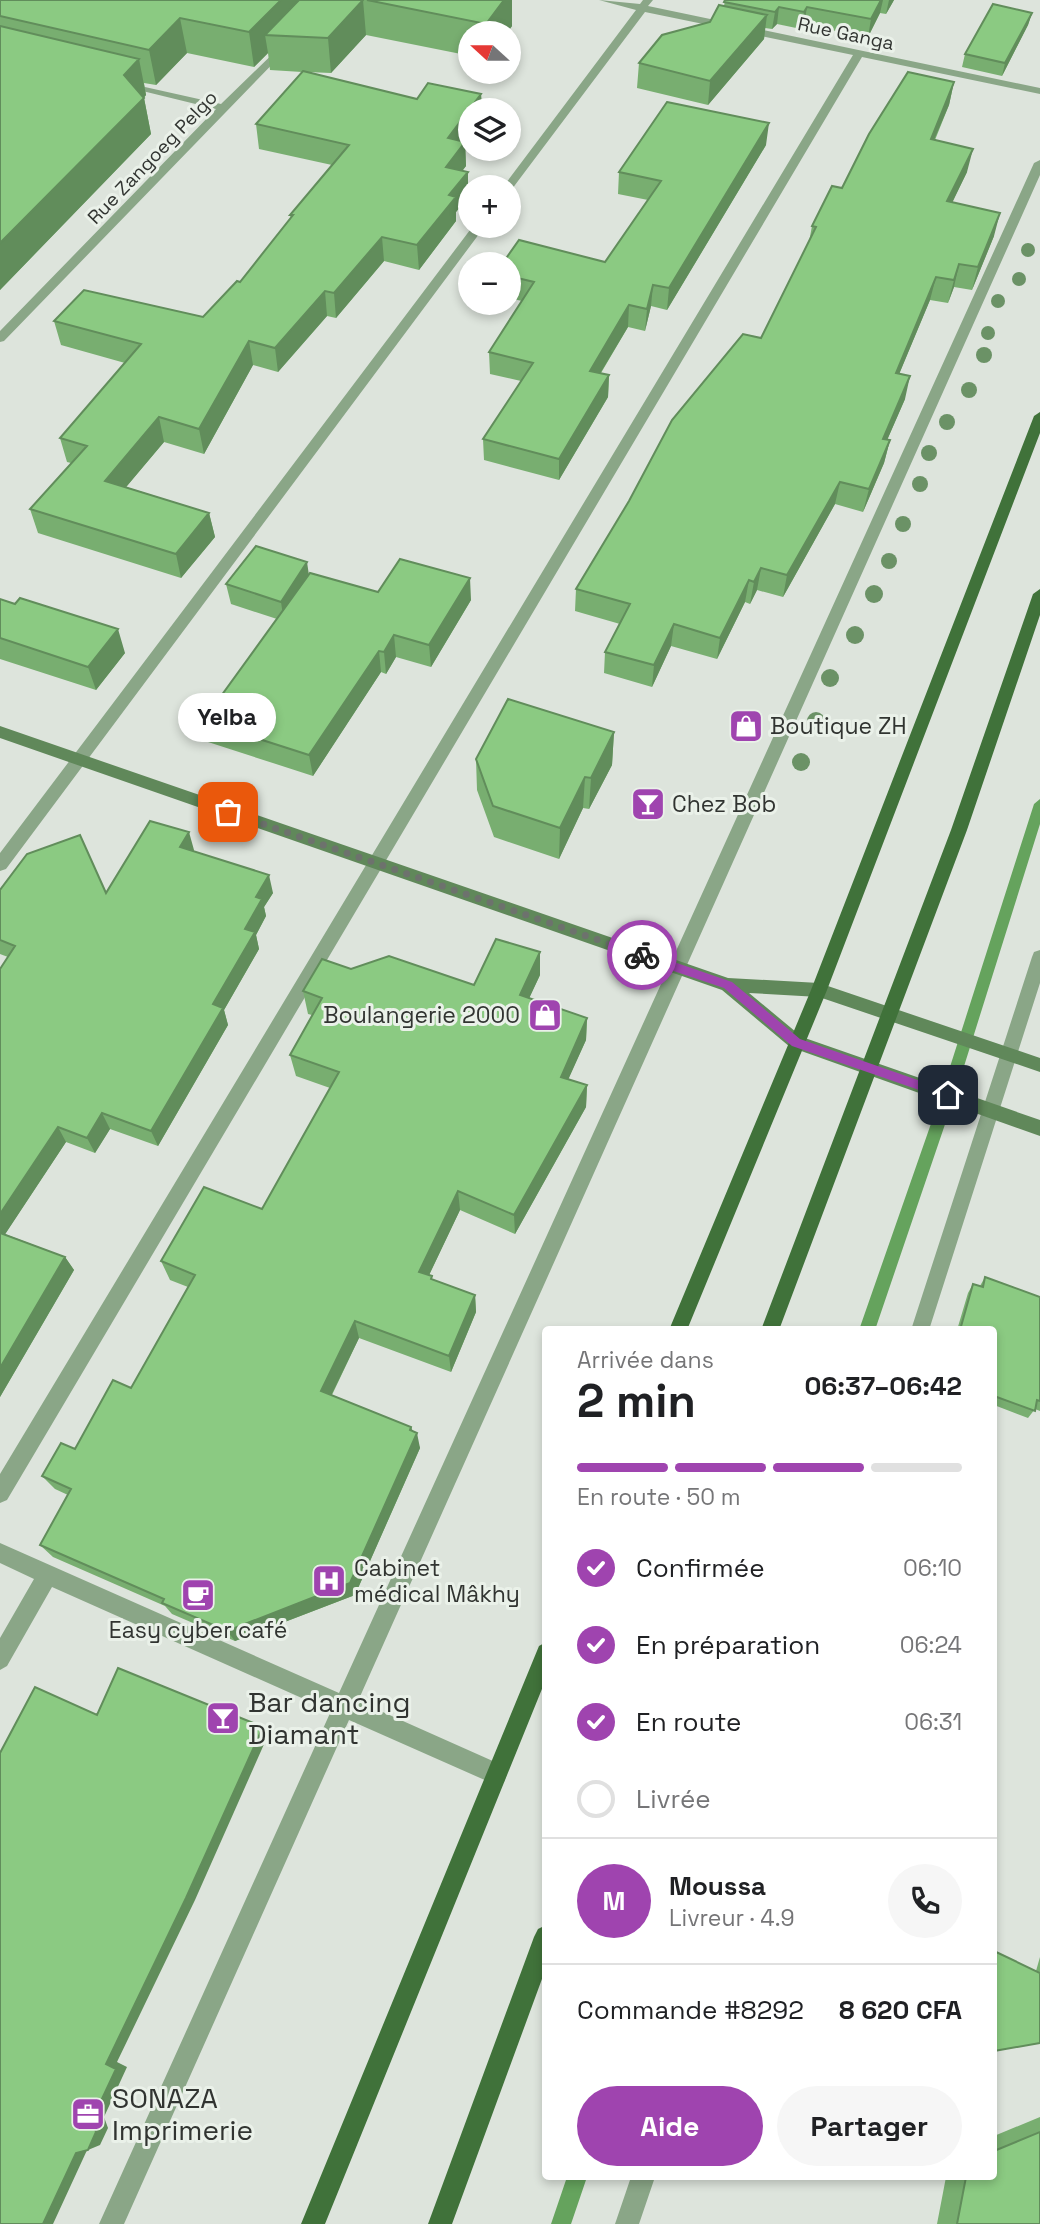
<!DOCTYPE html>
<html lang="fr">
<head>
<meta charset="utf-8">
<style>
  body { margin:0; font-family:"Space Grotesk",sans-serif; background:#f6f6f6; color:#202124; height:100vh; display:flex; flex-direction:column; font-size:26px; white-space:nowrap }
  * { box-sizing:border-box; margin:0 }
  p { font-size:23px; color:#757577 }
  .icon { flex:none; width:38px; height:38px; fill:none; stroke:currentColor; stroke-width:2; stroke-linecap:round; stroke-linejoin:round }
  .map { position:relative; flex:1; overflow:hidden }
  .panel { position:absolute; left:542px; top:1326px; width:455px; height:854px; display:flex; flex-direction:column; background:#fff; border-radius:7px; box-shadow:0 4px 10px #0003 }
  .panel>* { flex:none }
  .needle { width:46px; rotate:291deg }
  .tools { position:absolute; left:458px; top:21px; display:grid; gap:14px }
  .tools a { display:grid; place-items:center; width:63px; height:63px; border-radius:50%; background:#fff; box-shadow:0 4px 10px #0003; font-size:35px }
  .pin { position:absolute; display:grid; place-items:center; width:60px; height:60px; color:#fff; margin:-30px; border-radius:14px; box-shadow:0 4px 10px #0006 }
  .courier { position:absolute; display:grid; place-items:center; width:70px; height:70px; margin:-35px; border:5px solid #9f44af; border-radius:50%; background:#fff; color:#222; box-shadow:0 2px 9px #0007 }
  .bubble { position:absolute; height:49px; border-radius:24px; background:#fff; box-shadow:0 4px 10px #0003; font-size:23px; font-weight:800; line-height:49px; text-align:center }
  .head em { font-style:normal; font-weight:800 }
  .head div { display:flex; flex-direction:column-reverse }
  .head { display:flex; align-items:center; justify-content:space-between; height:119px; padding:0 35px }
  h1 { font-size:46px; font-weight:800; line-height:52px }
  .bar { display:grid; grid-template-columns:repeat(4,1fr); gap:10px 7px; align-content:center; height:84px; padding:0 35px }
  .bar i { height:9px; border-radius:5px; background:#e0e0e0 }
  .bar .selected { background:#9f44af }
  .bar p { grid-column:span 4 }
  .line { display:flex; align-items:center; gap:18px; padding:0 35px; border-top:2px solid #e0e0e0 }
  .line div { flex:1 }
  .round { display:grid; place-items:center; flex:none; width:74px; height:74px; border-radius:37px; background:#f6f6f6 }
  ol { padding:0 35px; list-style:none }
  li { display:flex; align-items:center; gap:21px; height:77px }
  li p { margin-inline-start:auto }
  li .icon { padding:7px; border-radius:50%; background:#9f44af; color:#fff; stroke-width:4 }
  li:last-child { color:#757577 }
  li i { width:38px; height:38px; border:4px solid #e0e0e0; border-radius:50% }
  .action { display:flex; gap:14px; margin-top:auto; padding:14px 35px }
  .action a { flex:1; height:80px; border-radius:42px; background:#9f44af; color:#fff; font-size:28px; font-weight:800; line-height:80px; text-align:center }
  .action a+a { background:#f6f6f6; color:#202124 }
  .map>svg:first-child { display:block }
</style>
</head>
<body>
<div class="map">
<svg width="1040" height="2224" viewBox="0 0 1040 2224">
  <rect width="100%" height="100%" fill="#dde4dc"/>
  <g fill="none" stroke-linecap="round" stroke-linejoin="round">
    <path fill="#65a35d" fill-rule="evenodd" d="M1040 799V824L955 1095 875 1330H859L941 1095 1034 804Z
      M567 2177H587L571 2224H551Z"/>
    <path fill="#8aa687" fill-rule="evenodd" d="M1040 950V983L929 1330H911L1032 957 1034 952Z
      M631 2177H655L639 2224H615Z"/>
    <path fill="#8aa687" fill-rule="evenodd" d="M599 0 640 4 643 0H653L648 6 1040 88V94L862 57 7 1500 0 1503V1474L853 55 645 12 512 189 503 187 636 10Z
      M285 42 290 45 289 47 4 341 0 342V331L216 109 118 85V81L221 104Z
      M1040 160V175L358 1701 504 1766 507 1774 504 1782 496 1785 349 1720 124 2224H99L331 1711 52 1587 7 1666 0 1670V1638L34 1579 0 1563V1543L339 1693 1034 163Z
      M473 226H485L6 869 0 871V853Z"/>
    <path fill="#60885a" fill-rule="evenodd" d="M0 726 728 978 819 983 1040 1058V1072L819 997 749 993 802 1037 1040 1120V1136L790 1047 722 990 0 738Z"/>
    <path fill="#40723a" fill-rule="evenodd" d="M1040 412V433L827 990 687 1330H669L811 990 1034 416Z
      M1040 589V615L967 830 779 1330H761L951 830 1033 594Z
      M546 1642V1679L325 2224H301L539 1646Z
      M546 1925V1968L452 2224H428L534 1937 538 1929Z"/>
  </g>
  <g fill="#6b9266">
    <circle cx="1028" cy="250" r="7"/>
    <circle cx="1019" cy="279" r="7"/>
    <circle cx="998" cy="301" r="7"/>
    <circle cx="988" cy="333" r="7"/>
    <circle cx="984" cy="355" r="8"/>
    <circle cx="969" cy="390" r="8"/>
    <circle cx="947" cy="422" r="8"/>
    <circle cx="929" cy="453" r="8"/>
    <circle cx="920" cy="484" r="8"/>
    <circle cx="903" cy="524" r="8"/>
    <circle cx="889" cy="561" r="8"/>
    <circle cx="874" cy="594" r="9"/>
    <circle cx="855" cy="635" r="9"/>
    <circle cx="830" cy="678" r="9"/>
    <circle cx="816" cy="721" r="9"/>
    <circle cx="801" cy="762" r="9"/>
  </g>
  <path fill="#78ae70" d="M0 0H512V26L507 33H471V56L366 35 331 73 307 72 417 99 481 94 482 110H471L465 142 466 166 462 171 468 197 456 212V221L419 270 384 261 336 318 327 316 278 372 253 365 204 454 164 442 126 487 209 513 215 537 181 578 38 533 30 509 71 463 67 462 60 438 125 363 61 345 54 321 203 317 240 282 291 219 290 215 332 165 259 149 256 124 302 72 270 70 268 53 254 67 187 53 156 85 144 83 146 95 144 98 151 134 0 290Z
    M725 0H894L886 14 880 13 868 37 804 25 801 29 777 24 772 29 765 28 764 39 708 105 637 88 639 63 710 22 724 6Z
    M1032 13 1028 25 1002 76 962 67 965 54Z
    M954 82 949 105 935 140 967 172 952 202 994 236 972 290 954 287 948 303 930 300 899 374 905 399 887 440H890L884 463 863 512 835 504 783 597 757 590 750 604 745 602 717 659 671 646 652 687 604 673 605 652 620 624 575 611 576 589 761 338 809 242 812 226 842 188Z
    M766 145 667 310 651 306 645 331 628 327 601 373 609 375 608 397 559 480 484 460 483 439 521 381 490 374 489 352 522 301 509 298V264L605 262 648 200 618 194 619 172Z
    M309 575 378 592 471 600 431 667 396 657 386 674 381 672 313 776 208 742 203 721 277 619 231 604 226 584Z
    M0 599 125 653 96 690 0 659Z
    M614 732 612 765 589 809 583 808 559 859 494 837 477 790 476 759Z
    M194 850V852L273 893 264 907 266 916 256 935 259 949 224 1010 228 1025 158 1146 110 1129 95 1153 66 1142 5 1234 65 1257 74 1270 0 1397 8 957 0 954V890L106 893Z
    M351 969 474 985 540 975 529 998 587 1018 586 1040 568 1079 587 1085 586 1107 515 1234 460 1210 429 1275 432 1276V1279L475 1295 476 1312 451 1372 359 1338 332 1395 411 1427 420 1448 355 1595 235 1641 172 1614 165 1606 53 1557 40 1545 68 1495 55 1489 42 1476 75 1449 131 1388 188 1287 170 1280 161 1261 262 1209 330 1088 296 1076 290 1055 312 1015 308 1014 303 991Z
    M985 1277 1040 1297V1411L1035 1409 1028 1418 994 1405V1330H957L968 1293 973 1284 980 1286Z
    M1040 1957V2043L1036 1971Z
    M1040 2117V2224H937L946 2177H994V2136Z"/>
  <path fill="#618d5b" d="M281 0H319L265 35 268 53 254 67 249 32Z
    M363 0 366 35 331 73 328 38Z
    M504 0H512V26L507 33H486V24Z
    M881 0H883L880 13 868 37 871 19Z
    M889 0H894L886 14Z
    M779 7 777 24 772 29 775 12Z
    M807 7 804 25 801 29 804 12Z
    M1032 13 1028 25 1002 76 1005 63Z
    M767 15 764 39 708 105 710 81Z
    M180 18 187 53 156 85 149 50Z
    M139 59 146 95 136 106 144 98 151 134 0 290V243L124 75Z
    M954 82 949 105 925 161 931 139Z
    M481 94 482 110H471V134L449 163 448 138Z
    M769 123 766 145 667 310 669 288Z
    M465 142 466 166 447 191 446 167Z
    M973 149 967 172 942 224 947 201Z
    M468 172V197L456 212V221L419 270 417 245 449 195Z
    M1000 213 994 236 972 290 978 267Z
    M382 237 384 261 336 318 334 293Z
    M959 264 954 287 948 303 954 280Z
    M936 277 930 300 890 396 896 373Z
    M653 285 651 306 645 331 647 309Z
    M325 291 327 316 278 372 275 348Z
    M629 305 628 327 589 392 590 371Z
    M249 341 253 365 204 454 199 429Z
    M609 375 608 397 559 480V459Z
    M910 376 905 399 878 461 883 439Z
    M159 417 164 442 111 505 105 481Z
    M890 440 884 463 863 512 869 489Z
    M840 482 835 504 783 597 787 575Z
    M209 513 215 537 181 578 176 554Z
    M307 562 310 582 284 622 281 602Z
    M761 568 757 590 750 604 754 582Z
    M470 578 471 600 431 667 429 645Z
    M749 580 745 602 717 659 720 638Z
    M674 624 671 646 652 687 654 665Z
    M118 629 125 653 96 690 88 667Z
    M394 635 396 657 386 674 384 652Z
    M379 651 381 672 313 776 309 755Z
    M614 732 612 765 589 809 591 778Z
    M585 777 583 808 559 859 560 828Z
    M189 832 194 850 186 865 180 847Z
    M269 875 273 893 264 907 266 916 256 935 259 949 224 1010 228 1025 158 1146 151 1131 213 1004 245 929 256 897Z
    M540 952V975L520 1018V995Z
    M587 1018 586 1040 560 1098 561 1077Z
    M587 1085 586 1107 515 1234 514 1215Z
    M102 1113 110 1129 95 1153 87 1138Z
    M58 1127 66 1142 0 1242V1214Z
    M458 1191 460 1210 422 1290 419 1272Z
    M65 1257 74 1270 0 1397V1368Z
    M475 1295 476 1312 451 1372 449 1356Z
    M355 1321 359 1338 326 1406 321 1391Z
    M411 1427 414 1441 417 1433 420 1448 355 1595 235 1641 227 1631 410 1430Z
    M263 1727 269 1733 195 1900 117 2062 127 2067 104 2117 108 2128 100 2145 88 2150 92 2120 106 2064Z
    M88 2148 53 2224H43L76 2153Z"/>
  <path fill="#8bca82" stroke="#618d5b" stroke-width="2" d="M0 0H281L249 32 180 18 149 50 0 16Z
    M299 0H363L328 38 265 35Z
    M367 0H504L486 24Z
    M725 0H881L871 19 807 7 804 12 779 7 775 12 724 2Z
    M993 4 1032 13 1005 63 965 54Z
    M719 5 767 15 710 81 639 63 662 35 710 22Z
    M0 26 139 59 124 75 144 98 0 243Z
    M303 71 417 99 428 83 481 94 448 138 465 142 446 167 468 172 449 195 456 197 417 245 382 237 334 293 325 291 275 348 249 341 199 429 159 417 105 481 209 513 176 554 30 509 87 446 60 438 141 344 54 321 84 290 203 317 237 281 240 282 293 215H290L349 145 256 124Z
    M908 72 954 82 931 139 973 149 947 201 1000 213 978 267 959 264 954 280 936 277 896 373 910 376 883 439 890 440 869 489 840 482 787 575 761 568 754 582 749 580 720 638 674 624 654 665 605 652 630 604 576 589 629 501 672 420 743 334 761 338 816 227 812 226 832 186 842 188 869 134Z
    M667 102 769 123 669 288 653 285 647 309 629 305 590 371 609 375 559 459 483 439 533 363 489 352 534 282 509 276V264H502L519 240 605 262 661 181 619 172Z
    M256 546 307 562 281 602 226 584Z
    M400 559 470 578 429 645 394 635 384 652 379 651 309 755 203 721 310 573 378 592Z
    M20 598 118 629 88 667 0 638V599L15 604Z
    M508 699 614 732 591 778 585 777 560 828 493 806 476 759Z
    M150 821 189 832 180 847 269 875 256 897 262 899 245 929 255 932 213 1004 223 1008 151 1131 102 1113 87 1138 58 1127 0 1214V969L15 946 0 940V890L27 854 80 835 106 893Z
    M496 939 540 952 520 995 587 1018 561 1077 587 1085 514 1215 458 1191 419 1272 432 1276 431 1279 475 1295 449 1356 355 1321 321 1391 411 1427 410 1430 417 1433 350 1583 227 1631 162 1603 164 1599 40 1545 71 1489 42 1476 61 1443 75 1449 113 1380 131 1388 195 1275 161 1261 204 1187 262 1209 339 1072 290 1055 322 998 303 991 322 959 351 969 389 956 474 985Z
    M0 1233 65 1257 0 1368Z
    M985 1277 1040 1297V1401L1037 1400 1035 1411 994 1396V1330H960L973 1284 983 1287Z
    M118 1668 263 1727 186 1898 106 2064 116 2069 92 2120 96 2132 88 2150 76 2153 43 2224H0V1753L35 1687 97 1715Z
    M994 1951 1040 1973V2043L994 2051Z
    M1040 2132V2224H957L966 2177H994V2151Z"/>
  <path fill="#9f44af" d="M642 951 732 982 800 1039 952 1092 954 1095 948 1100 792 1046 724 988 638 959V952Z"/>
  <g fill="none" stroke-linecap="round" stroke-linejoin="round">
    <path stroke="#6d726d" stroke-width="7" stroke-dasharray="0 12.6" d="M228 812 642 955"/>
  </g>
  <defs>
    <g id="shop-square" transform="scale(1.75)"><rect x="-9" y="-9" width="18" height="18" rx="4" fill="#9f44af" stroke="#eaf1e9"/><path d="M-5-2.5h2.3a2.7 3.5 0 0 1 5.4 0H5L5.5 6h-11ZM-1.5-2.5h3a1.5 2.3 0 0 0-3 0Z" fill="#fff"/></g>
    <g id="bar-square" transform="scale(1.75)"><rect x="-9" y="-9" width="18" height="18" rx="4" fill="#9f44af" stroke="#eaf1e9"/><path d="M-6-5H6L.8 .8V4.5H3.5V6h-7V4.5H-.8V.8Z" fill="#fff"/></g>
    <g id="hospital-square" transform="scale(1.75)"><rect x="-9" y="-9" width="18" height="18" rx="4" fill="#9f44af" stroke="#eaf1e9"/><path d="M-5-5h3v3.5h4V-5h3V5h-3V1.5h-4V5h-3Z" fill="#fff"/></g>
    <g id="cafe-square" transform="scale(1.75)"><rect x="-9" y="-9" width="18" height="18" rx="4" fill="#9f44af" stroke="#eaf1e9"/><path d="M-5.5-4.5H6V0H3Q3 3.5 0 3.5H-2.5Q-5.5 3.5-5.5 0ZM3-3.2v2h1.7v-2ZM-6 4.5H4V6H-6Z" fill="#fff"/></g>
    <g id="office-square" transform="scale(1.75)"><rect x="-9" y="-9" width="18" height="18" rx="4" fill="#9f44af" stroke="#eaf1e9"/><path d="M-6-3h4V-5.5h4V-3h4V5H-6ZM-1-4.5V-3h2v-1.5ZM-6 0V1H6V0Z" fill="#fff"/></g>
  </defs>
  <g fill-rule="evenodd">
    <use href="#shop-square" x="746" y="726"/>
    <use href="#bar-square" x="648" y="804"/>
    <use href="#shop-square" x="545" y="1015"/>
    <use href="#hospital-square" x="329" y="1581"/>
    <use href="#cafe-square" x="198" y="1595"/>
    <use href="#bar-square" x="223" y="1718"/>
    <use href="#office-square" x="88" y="2114"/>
  </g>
  <g text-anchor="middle" stroke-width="6" stroke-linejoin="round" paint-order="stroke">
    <g font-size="19" fill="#313431" stroke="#eaf1e9">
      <text transform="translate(846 33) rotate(12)" y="7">Rue Ganga</text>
      <text transform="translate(152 157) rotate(-46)" y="7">Rue Zangoeg Pelgo</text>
    </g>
    <g font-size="23" fill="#313431" stroke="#eaf1e9" text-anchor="start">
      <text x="770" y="734">Boutique ZH</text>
      <text x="672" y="812">Chez Bob</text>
      <text x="520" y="1023" text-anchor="end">Boulangerie 2000</text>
      <text x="354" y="1576">Cabinet<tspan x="354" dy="26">médical Mâkhy</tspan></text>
      <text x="198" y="1638" text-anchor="middle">Easy cyber café</text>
    </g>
    <g font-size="28" fill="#313431" stroke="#eaf1e9" text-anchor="start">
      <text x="248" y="1712">Bar dancing<tspan x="248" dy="32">Diamant</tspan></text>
      <text x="112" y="2108">SONAZA<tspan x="112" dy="32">Imprimerie</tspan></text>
    </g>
  </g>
</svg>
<div class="tools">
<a><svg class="needle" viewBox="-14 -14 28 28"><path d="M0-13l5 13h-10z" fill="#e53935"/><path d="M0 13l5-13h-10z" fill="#757577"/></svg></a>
<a><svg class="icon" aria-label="layers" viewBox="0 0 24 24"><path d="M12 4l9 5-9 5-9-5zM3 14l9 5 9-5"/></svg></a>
<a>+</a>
<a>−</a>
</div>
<div class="pin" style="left:228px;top:812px;background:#ea580c"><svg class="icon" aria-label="bag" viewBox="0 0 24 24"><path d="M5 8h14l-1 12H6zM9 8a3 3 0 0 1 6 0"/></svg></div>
<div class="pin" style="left:948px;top:1095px;background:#1f2937"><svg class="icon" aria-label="home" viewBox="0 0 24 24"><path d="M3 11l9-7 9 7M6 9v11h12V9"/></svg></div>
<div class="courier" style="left:642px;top:955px"><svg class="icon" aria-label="bike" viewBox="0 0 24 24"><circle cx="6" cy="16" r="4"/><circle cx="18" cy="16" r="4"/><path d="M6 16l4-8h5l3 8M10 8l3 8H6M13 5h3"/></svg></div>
<div class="bubble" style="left:178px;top:693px;width:98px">Yelba</div>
<section class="panel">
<div class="head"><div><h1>2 min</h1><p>Arrivée dans</p></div><em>06:37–06:42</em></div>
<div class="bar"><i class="selected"></i><i class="selected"></i><i class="selected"></i><i></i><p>En route · 50 m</p></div>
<ol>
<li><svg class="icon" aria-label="check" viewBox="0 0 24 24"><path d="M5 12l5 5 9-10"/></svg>Confirmée<p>06:10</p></li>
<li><svg class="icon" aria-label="check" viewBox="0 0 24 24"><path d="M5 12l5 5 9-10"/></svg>En préparation<p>06:24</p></li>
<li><svg class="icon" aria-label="check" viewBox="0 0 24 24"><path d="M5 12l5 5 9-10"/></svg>En route<p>06:31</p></li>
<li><i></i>Livrée</li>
</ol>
<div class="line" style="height:126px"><b class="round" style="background:#9f44af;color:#fff">M</b><div><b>Moussa</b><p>Livreur · 4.9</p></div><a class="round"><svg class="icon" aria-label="phone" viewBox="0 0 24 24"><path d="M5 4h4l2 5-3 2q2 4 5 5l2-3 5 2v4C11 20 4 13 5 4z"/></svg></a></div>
<div class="line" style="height:91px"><div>Commande #8292</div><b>8 620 CFA</b></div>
<div class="action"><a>Aide</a><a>Partager</a></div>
</section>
</div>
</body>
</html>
